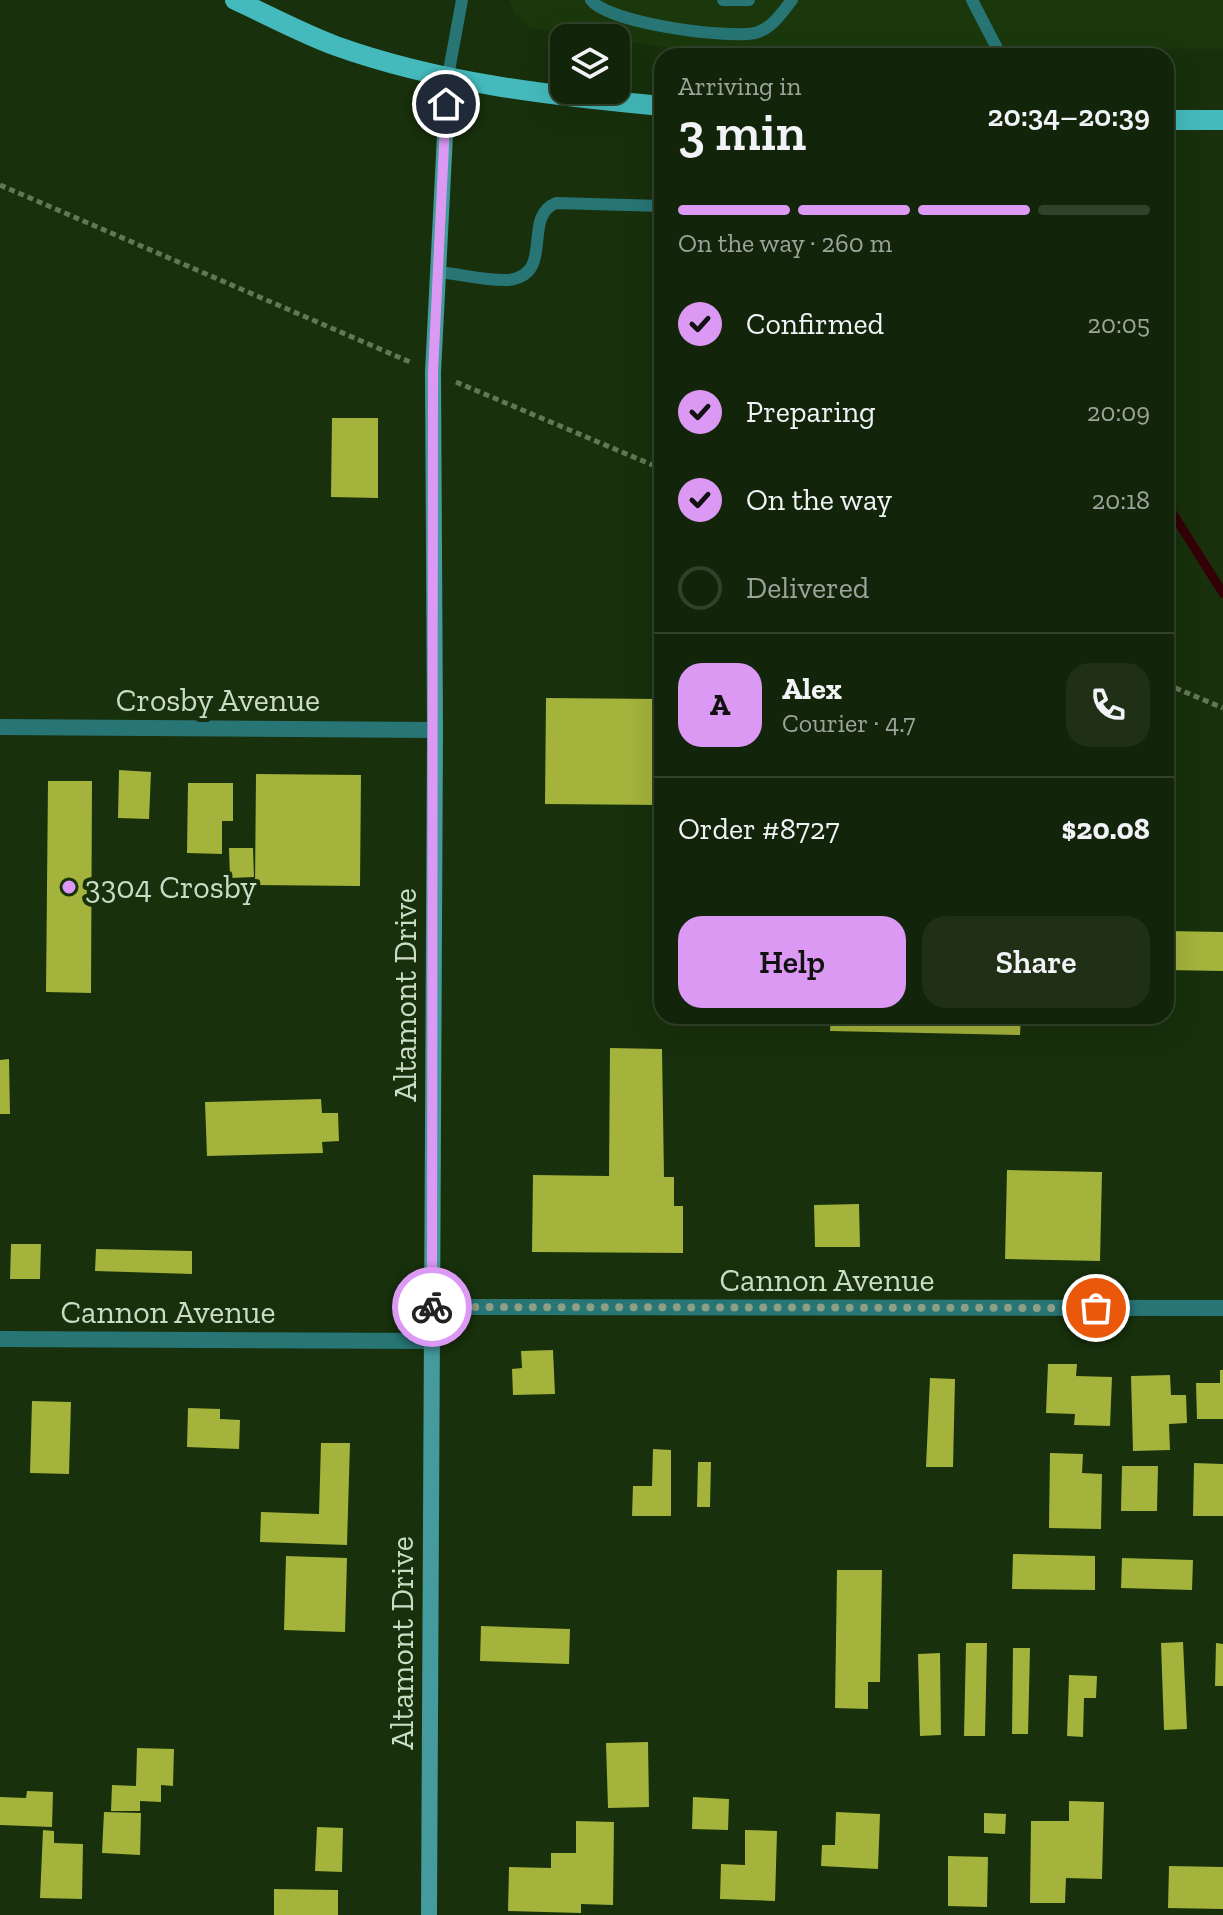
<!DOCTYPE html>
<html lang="en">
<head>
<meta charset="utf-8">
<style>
  body { margin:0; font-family:"Zilla Slab",serif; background:#1f3017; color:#f1f3f6; height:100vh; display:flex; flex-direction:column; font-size:30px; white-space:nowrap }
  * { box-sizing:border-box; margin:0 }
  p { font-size:26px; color:#9ca49c }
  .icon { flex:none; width:44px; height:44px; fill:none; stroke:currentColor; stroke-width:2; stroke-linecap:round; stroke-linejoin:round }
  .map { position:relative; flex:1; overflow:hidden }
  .drawer { position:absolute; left:654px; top:48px; width:520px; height:976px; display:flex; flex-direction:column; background:#122409; border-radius:24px; box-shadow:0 8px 32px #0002,0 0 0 2px #31412a }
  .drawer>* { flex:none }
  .fabs { position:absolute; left:550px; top:24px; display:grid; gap:16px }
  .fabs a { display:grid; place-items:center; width:80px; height:80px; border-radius:16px; background:#122409; box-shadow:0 8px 32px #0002,0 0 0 2px #31412a; font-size:40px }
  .pin { position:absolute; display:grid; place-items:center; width:68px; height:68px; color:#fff; margin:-34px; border:4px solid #fff; border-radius:50%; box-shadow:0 2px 8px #0007 }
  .courier { position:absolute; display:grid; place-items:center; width:80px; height:80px; margin:-40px; border:6px solid #dc99f4; border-radius:50%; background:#fff; color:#222; box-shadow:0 2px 10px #0007 }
  .head em { font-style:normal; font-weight:600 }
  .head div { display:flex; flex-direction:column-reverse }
  .head { display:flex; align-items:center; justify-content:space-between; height:136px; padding:0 24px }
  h1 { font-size:52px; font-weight:600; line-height:60px }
  .bar { display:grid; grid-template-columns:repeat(4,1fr); gap:12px 8px; align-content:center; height:96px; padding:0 24px }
  .bar i { height:10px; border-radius:6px; background:#31412a }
  .bar .on { background:#dc99f4 }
  .bar p { grid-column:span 4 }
  .line { display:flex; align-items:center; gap:20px; padding:0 24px; border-top:2px solid #31412a }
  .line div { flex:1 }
  .round { display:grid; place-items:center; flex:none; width:84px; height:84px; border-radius:24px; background:#1f3017 }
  ol { padding:0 24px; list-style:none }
  li { display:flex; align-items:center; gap:24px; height:88px }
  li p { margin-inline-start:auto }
  li .icon { padding:8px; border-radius:50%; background:#dc99f4; color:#111; stroke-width:4 }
  li:last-child { color:#9ca49c }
  li i { width:44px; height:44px; border:4px solid #31412a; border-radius:50% }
  .primary-button { display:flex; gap:16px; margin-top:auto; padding:16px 24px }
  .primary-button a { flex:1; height:92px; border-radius:24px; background:#dc99f4; color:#111; font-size:32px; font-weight:600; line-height:92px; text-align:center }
  .primary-button a+a { background:#1f3017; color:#f1f3f6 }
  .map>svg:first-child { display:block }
</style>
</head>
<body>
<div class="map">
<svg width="1223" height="1915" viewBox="0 0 1223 1915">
  <rect width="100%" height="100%" fill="#18300c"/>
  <path fill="#1b380c" d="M509 0H1223V49L1028 48 999 56H801L685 50 532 28 515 14Z"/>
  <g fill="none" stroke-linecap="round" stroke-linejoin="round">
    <path stroke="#340008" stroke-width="9" d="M1166 503 1223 593"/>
  </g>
  <path fill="#a3b33b" d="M332 418H378V498L331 497Z
    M546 698 662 699V805L545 804Z
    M119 770 151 772 149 819 118 818Z
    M256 774 361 775 360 886 255 885Z
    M48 781H92L91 993 46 992Z
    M188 783H233V821H222V854L187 853Z
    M229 848H253L254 877 230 878Z
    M1166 931 1223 932V971L1166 970Z
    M831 1016H1021L1020 1035 830 1031Z
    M610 1048 662 1049 664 1177H674V1206H683V1253L532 1252 533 1175 609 1176Z
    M9 1059 10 1114H0V1060Z
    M321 1099 322 1113H338L339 1141 322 1142 323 1153 207 1156 205 1102Z
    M1007 1170 1102 1172 1100 1261 1005 1259Z
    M859 1204 860 1247H815L814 1205Z
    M11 1244H41L40 1279H10Z
    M96 1249 192 1251V1274L95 1271Z
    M553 1350 555 1394 513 1395 512 1369 522 1368 521 1351Z
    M1048 1364H1077L1076 1376 1112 1377 1110 1426 1074 1425 1075 1414 1046 1413Z
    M1220 1370H1223V1419H1197L1196 1383H1220Z
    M1170 1375 1171 1395H1186L1187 1423 1169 1424 1170 1450 1133 1451 1131 1376Z
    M930 1378 955 1379 953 1467H926Z
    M32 1401 71 1402 69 1474 30 1473Z
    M188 1408 220 1409V1419L240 1420 239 1449 187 1447Z
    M321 1443H350L347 1545 260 1542 261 1512 319 1514Z
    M653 1449 671 1450V1516H632L633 1486H652Z
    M1050 1453 1083 1454 1082 1473 1102 1474 1101 1529 1049 1528Z
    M698 1462H711L710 1507H697Z
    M1194 1463 1223 1464V1516H1193Z
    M1122 1466H1158L1157 1511H1121Z
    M1013 1554 1095 1556V1590L1012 1589Z
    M286 1556 347 1558 345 1632 284 1630Z
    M1122 1558 1193 1560 1192 1590 1121 1588Z
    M837 1570H882L880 1682H868V1709L835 1708Z
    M481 1626 570 1629 569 1664 480 1661Z
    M1183 1642 1187 1729 1164 1730 1161 1643Z
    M966 1643H987L985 1736H964Z
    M1216 1643 1223 1644V1686H1215Z
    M1013 1648H1030L1028 1734H1012Z
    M940 1653 941 1735 920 1736 918 1654Z
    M1069 1675 1097 1676 1096 1698H1084L1083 1737 1067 1736Z
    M648 1742 649 1807 608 1808 606 1743Z
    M137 1748 174 1749 173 1786 161 1785V1802L140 1801V1811H111L112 1785 136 1786Z
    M27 1791 53 1792 52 1827 0 1825V1797L26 1798Z
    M693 1797 729 1799 728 1830 692 1829Z
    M1069 1801 1104 1802 1102 1879 1066 1878 1065 1903H1030L1031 1821H1069Z
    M104 1812 141 1813 140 1855 102 1853Z
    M836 1812 880 1814 878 1869 821 1866 822 1845H835Z
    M984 1813 1006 1814 1005 1834 984 1833Z
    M576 1821 614 1822 613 1905 581 1904V1913L508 1911 509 1867 551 1868V1853H576Z
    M317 1827 343 1828 342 1872 315 1871Z
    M43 1830 54 1831V1843L83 1844 82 1899 40 1898Z
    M745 1830 777 1831 775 1901 720 1899 721 1864 745 1865Z
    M948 1856 988 1857 987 1907 948 1906Z
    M1169 1866 1223 1867V1909L1168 1908Z
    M274 1889 338 1890V1915H274Z"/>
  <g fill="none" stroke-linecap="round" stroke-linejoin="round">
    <path stroke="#627658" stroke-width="5" stroke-dasharray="6 4" stroke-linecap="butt" d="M0 185 410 362
      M456 382 662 469
      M1166 684 1223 708"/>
    <path stroke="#287576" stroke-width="12" d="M591 0C609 23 726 39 755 33 772 29 782 12 792 0
      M723 0H749
      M972 0 1001 56
      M448 76 462 0
      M438 272C460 274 486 281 508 280 556 275 521 217 556 203L662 206"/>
    <path stroke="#287576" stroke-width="16" d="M432 1307 1223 1308
      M0 1339 431 1341"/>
    <path stroke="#287576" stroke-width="16" d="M0 727 435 730"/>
    <path stroke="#449a9c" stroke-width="16" d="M429 1915 435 730 433 372 448 76"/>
    <path stroke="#44babc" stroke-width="20" d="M235 0C268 15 301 33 336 46 439 83 553 96 662 106
      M1166 120H1223"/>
  </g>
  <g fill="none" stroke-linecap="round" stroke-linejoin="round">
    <path stroke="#8d9f85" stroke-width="8" stroke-dasharray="0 14.4" d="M432 1307 1096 1308"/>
    <path stroke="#dc99f4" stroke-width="10" d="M432 1307 433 372 446 104"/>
  </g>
  <circle fill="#dc99f4" stroke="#18300c" stroke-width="3" cx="69" cy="887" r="8"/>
  <g text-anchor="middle" stroke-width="8" stroke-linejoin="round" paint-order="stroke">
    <g font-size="32" fill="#ccdbc6" stroke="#18300c">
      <text x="218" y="711">Crosby Avenue</text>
      <text transform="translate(405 995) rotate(-90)" y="11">Altamont Drive</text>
      <text x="827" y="1291">Cannon Avenue</text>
      <text x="168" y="1323">Cannon Avenue</text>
      <text transform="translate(402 1643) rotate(-90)" y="11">Altamont Drive</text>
    </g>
    <g font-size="32" fill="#ccdbc6" stroke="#18300c" text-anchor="start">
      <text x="85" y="898">3304 Crosby</text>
    </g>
  </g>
</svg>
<div class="fabs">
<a><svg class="icon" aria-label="layers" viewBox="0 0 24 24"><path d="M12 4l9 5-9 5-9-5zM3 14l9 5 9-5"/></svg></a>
</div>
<div class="pin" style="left:1096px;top:1308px;background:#ea580c"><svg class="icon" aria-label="bag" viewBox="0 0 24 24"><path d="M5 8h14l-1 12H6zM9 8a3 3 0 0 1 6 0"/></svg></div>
<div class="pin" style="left:446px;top:104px;background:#1f2937"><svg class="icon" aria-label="home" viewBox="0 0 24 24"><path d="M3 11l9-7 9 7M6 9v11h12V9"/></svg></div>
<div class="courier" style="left:432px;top:1307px"><svg class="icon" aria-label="bike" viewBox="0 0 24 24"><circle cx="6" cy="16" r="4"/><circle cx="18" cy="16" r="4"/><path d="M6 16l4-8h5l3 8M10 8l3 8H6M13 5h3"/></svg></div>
<section class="drawer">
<div class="head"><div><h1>3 min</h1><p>Arriving in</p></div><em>20:34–20:39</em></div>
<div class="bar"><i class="on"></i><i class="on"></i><i class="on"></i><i></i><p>On the way · 260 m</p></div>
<ol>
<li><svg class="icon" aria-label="check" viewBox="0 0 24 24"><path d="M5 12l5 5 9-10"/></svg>Confirmed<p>20:05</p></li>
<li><svg class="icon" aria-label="check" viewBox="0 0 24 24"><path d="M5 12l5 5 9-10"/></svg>Preparing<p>20:09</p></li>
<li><svg class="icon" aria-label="check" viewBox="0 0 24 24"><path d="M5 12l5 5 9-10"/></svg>On the way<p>20:18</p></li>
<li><i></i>Delivered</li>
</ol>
<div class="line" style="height:144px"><b class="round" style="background:#dc99f4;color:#111">A</b><div><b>Alex</b><p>Courier · 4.7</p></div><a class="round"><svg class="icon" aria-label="phone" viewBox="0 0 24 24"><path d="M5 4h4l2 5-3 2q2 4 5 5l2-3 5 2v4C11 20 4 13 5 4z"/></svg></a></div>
<div class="line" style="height:104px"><div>Order #8727</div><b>$20.08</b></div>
<div class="primary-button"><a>Help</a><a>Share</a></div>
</section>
</div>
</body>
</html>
